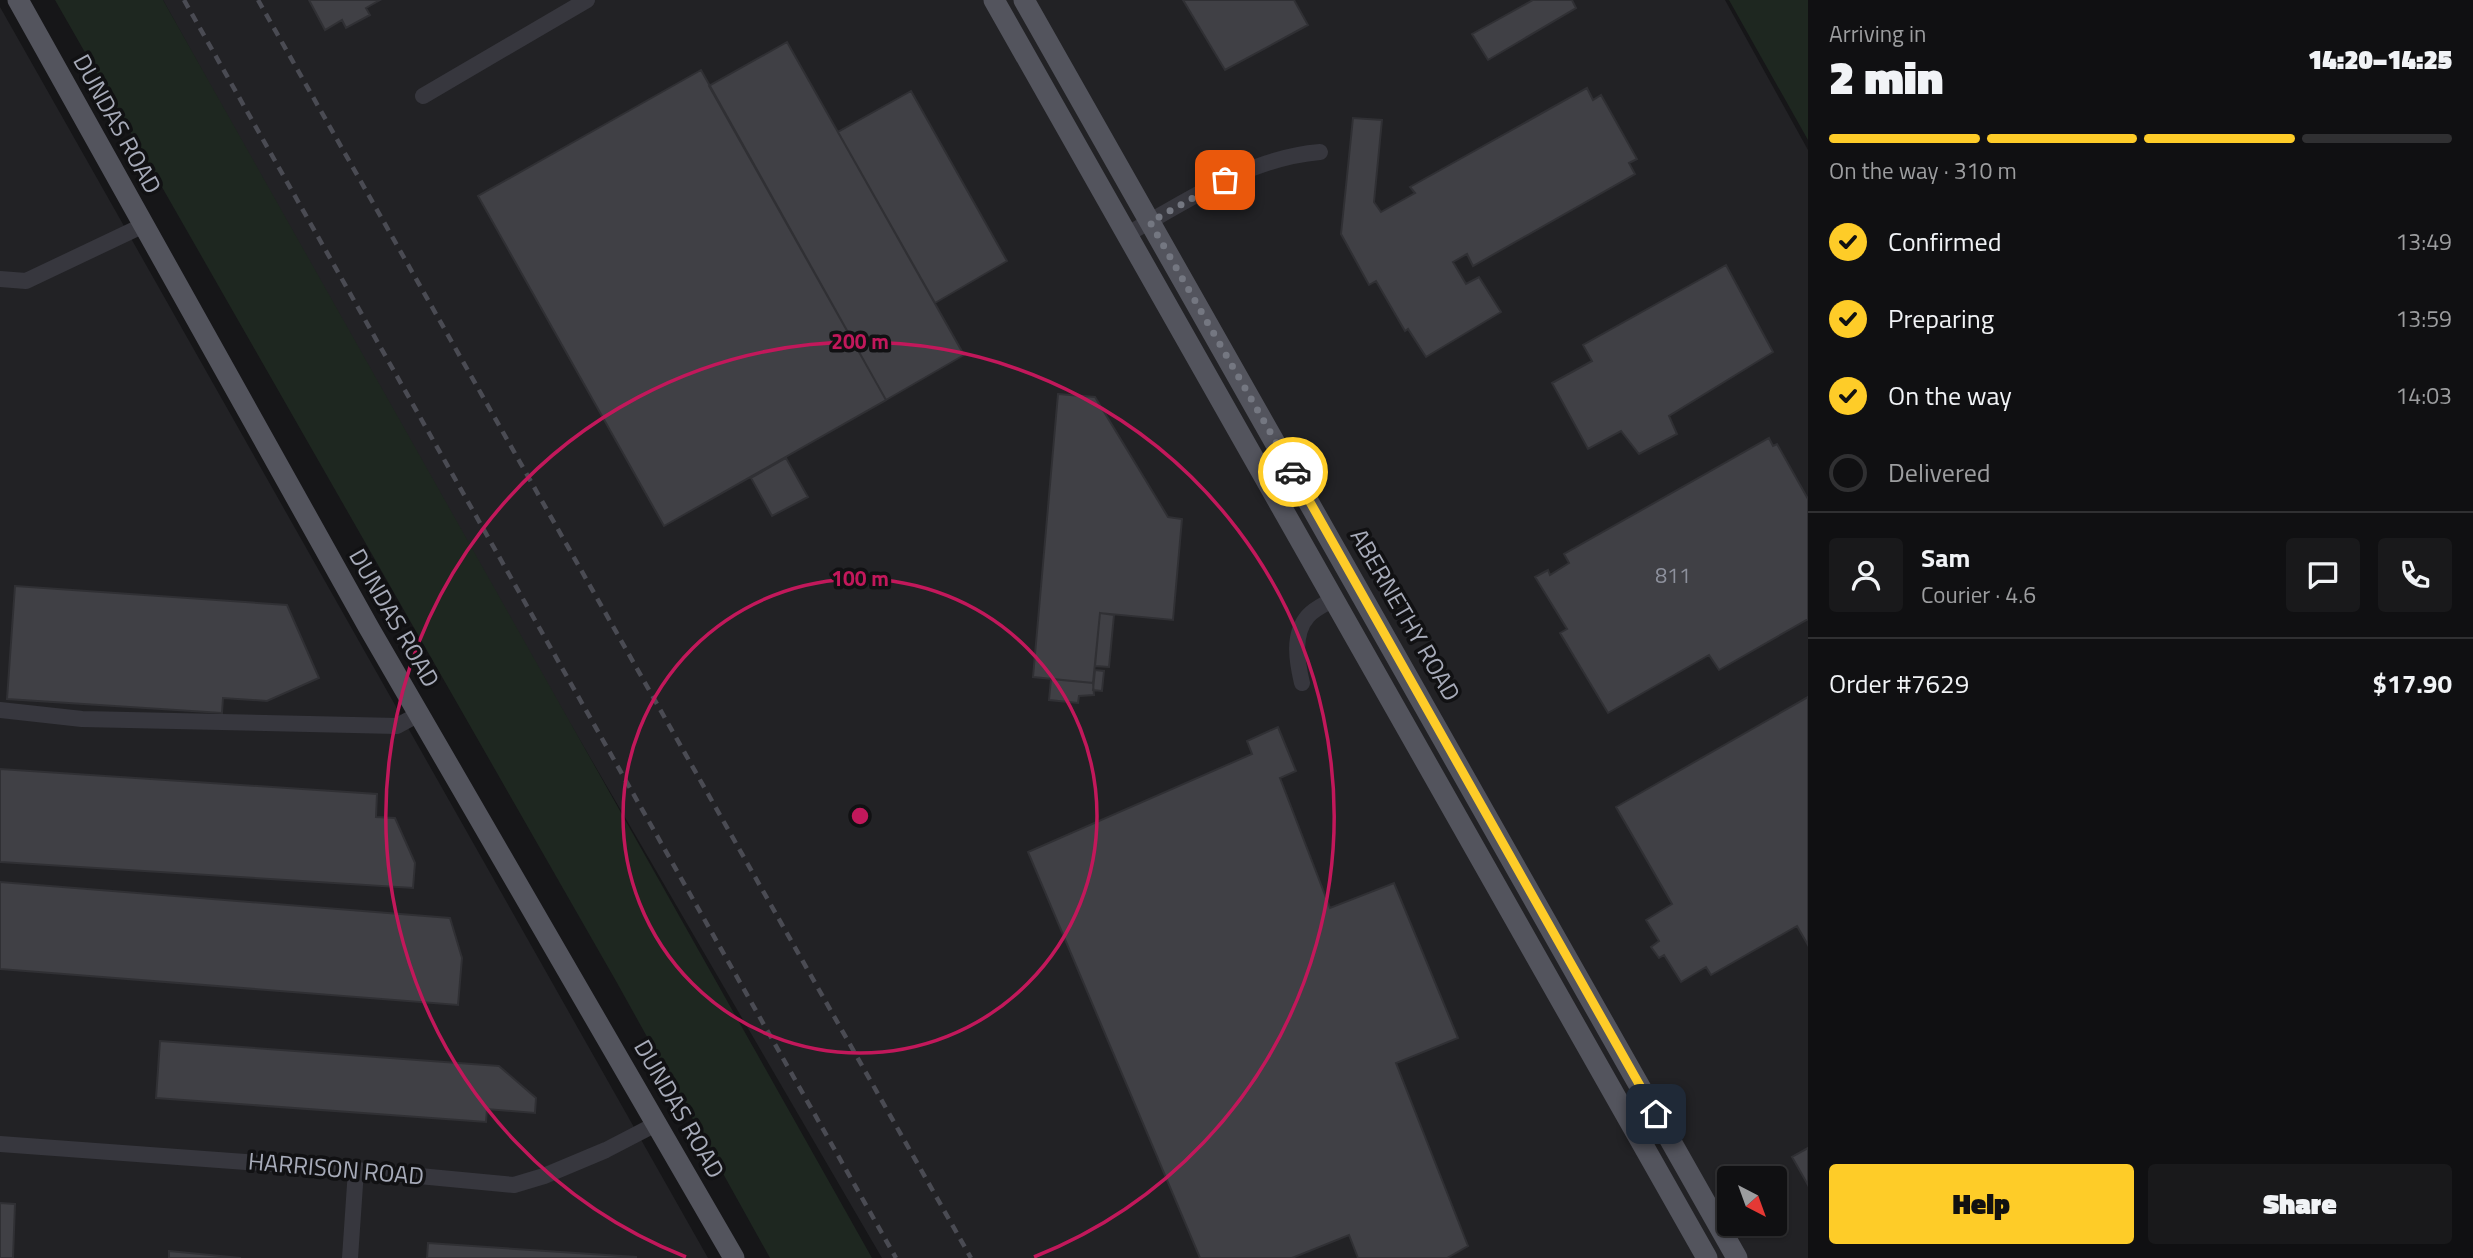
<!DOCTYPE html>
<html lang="en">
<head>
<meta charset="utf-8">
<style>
  body { margin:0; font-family:"Titillium Web",sans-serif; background:#19191b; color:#f1f3f6; height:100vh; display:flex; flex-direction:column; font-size:26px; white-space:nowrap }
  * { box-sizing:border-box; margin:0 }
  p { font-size:23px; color:#9c9d9f }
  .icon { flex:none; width:38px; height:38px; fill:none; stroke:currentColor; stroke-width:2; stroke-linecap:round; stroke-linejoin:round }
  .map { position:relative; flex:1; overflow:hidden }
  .details { display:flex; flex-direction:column; background:#101012; width:665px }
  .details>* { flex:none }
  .needle { width:46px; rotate:139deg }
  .buttons { position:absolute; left:1717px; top:1166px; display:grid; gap:14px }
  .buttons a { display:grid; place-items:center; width:70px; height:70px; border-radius:7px; background:#101012; box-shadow:0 2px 5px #0004,0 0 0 2px #303032; font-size:35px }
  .pin { position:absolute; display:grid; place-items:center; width:60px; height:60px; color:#fff; margin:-30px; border-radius:14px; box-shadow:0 4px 10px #0006 }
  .courier { position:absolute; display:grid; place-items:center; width:70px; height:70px; margin:-35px; border:5px solid #fecc28; border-radius:50%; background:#fff; color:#222; box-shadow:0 2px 9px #0007 }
  .summary em { font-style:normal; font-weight:800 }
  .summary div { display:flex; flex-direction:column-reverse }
  .summary { display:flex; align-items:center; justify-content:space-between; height:119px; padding:0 21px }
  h1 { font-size:46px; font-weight:800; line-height:52px }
  .bar { display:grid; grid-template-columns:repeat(4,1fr); gap:10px 7px; align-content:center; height:84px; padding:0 21px }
  .bar i { height:9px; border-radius:5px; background:#303032 }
  .bar .active { background:#fecc28 }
  .bar p { grid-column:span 4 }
  .line { display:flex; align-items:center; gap:18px; padding:0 21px; border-top:2px solid #303032 }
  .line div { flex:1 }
  .round { display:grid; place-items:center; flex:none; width:74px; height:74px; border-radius:7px; background:#19191b }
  ol { padding:0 21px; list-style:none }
  li { display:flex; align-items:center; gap:21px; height:77px }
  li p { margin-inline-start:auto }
  li .icon { padding:7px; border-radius:50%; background:#fecc28; color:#111; stroke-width:4 }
  li:last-child { color:#9c9d9f }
  li i { width:38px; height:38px; border:4px solid #303032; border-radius:50% }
  .action { display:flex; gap:14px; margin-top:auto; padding:14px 21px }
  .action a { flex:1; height:80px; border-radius:7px; background:#fecc28; color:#111; font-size:28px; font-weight:800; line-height:80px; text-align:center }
  .action a+a { background:#19191b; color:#f1f3f6 }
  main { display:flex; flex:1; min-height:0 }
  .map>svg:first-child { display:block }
</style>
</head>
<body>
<main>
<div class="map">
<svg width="1808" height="1258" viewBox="0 0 1808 1258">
  <rect width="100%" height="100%" fill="#161618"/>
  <path fill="#222225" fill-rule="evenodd" d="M163 0H1725L1808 150V1258H882L451 519ZM1729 1178H1774V1223H1729Z
    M0 7 94 173 708 1258H0Z"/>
  <path fill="#1e2720" d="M55 0H163L872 1258H770L616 981Z
    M1729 0H1808V140Z"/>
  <path fill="#404045" stroke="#303034" stroke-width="2" d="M309 0H380L366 8 370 15 346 28 342 20 325 30Z
    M1183 0H1294L1308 25 1225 70Z
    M1533 0H1572L1576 8 1488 60 1472 34Z
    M787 42 964 355 886 400 709 86Z
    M701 70 886 400 664 526 478 196Z
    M1587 88 1593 100 1601 95 1637 159 1629 163 1635 174 1473 266 1467 254 1453 262 1466 284 1479 277 1501 312 1426 357 1408 329 1405 331 1376 281 1369 285 1341 234 1353 118 1382 120 1374 202 1381 212 1415 193 1410 187Z
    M911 91 1007 261 935 303 838 132Z
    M1726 265 1773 352 1669 416 1677 434 1639 454 1621 431 1588 449 1552 383 1592 361 1583 345Z
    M1058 394 1095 397 1168 517 1182 519 1173 620 1100 613 1093 683 1033 677Z
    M1769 438 1773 446 1777 444 1808 499V619L1719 670 1709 655 1608 713 1560 633 1567 629 1535 577 1548 570 1550 575 1569 563 1564 554Z
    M786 458 808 497 772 516 751 478Z
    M15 586 287 605 319 678 267 701 223 698 222 713 7 699Z
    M1100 613 1114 615 1109 667 1095 666Z
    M1095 670 1104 671 1102 691 1093 690Z
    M1051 679 1093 683 1094 695 1079 696 1078 703 1049 700Z
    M1808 697V945L1797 926 1711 975 1706 967 1681 982 1664 955 1659 958 1651 947 1659 941 1646 920 1672 904 1616 807Z
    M1278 727 1296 771 1280 778 1330 908 1394 883 1458 1038 1396 1063 1468 1246 1447 1258H1358L1349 1235 1292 1258H1200L1028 852 1252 754 1247 741Z
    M0 769 377 794 376 817 395 818 415 863 413 888 0 862Z
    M0 882 450 918 462 958 458 1005 0 969Z
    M160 1041 499 1066 536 1098 535 1113 487 1109 486 1122 156 1098Z
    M1808 1148V1185L1792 1157Z
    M0 1203 15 1204 13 1258H0Z
    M428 1243 636 1257V1258H427Z
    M169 1251 241 1258H169Z"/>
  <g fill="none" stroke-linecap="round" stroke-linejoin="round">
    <path stroke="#37373e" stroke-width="16" d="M423 96 587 0
      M1126 235C1187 201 1248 158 1320 152
      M0 279 26 281 144 225
      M1302 683C1297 662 1292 634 1308 616 1314 609 1325 604 1332 600
      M0 710 82 719 397 726 419 714
      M0 1144 356 1170 514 1185 544 1176 606 1150 658 1123
      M350 1258 356 1170"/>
    <path stroke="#53545d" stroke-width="21" d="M18 0 369 628 734 1258
      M994 0 1707 1258
      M1024 0 1737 1258"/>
    <path stroke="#4a4b53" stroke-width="4.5" stroke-dasharray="9 7" stroke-linecap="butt" d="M184 0 896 1258
      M258 0 971 1258"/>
  </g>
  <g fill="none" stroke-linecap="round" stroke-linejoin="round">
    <path stroke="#747781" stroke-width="7" stroke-dasharray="0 12.6" d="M1225 180 1150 222 1293 472"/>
    <path stroke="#fecc28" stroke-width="9" d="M1293 472 1656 1114"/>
  </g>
  <g fill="none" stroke="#c2185b" stroke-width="3.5">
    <circle cx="860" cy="816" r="237"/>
    <path d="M686 1257A474 474 0 1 1 1034 1257"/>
  </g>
  <g text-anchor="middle" stroke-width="7" stroke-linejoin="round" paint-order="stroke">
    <g font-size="21" fill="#8d909c">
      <text x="1673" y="583">811</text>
    </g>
    <g font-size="24" fill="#a7abb9" stroke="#111113">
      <text transform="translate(117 124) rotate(61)" y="8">DUNDAS ROAD</text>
      <text transform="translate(1405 615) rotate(60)" y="8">ABERNETHY ROAD</text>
      <text transform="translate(394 618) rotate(60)" y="8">DUNDAS ROAD</text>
      <text transform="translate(679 1109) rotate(60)" y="8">DUNDAS ROAD</text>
      <text transform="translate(336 1169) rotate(5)" y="8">HARRISON ROAD</text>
    </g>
  </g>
  <circle cx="860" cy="816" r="10" fill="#c2185b" stroke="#111113" stroke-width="3.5"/>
  <g font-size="21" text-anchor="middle" font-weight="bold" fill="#c2185b" stroke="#111113" stroke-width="7" stroke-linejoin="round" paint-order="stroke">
    <text x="860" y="349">200 m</text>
    <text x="860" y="586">100 m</text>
  </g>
</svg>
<div class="buttons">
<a><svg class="needle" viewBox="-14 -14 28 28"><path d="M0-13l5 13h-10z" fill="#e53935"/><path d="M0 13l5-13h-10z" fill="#9c9d9f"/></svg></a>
</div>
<div class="pin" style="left:1225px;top:180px;background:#ea580c"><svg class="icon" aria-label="bag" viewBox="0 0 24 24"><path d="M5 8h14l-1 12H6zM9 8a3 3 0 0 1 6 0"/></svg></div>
<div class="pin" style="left:1656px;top:1114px;background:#1f2937"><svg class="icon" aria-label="home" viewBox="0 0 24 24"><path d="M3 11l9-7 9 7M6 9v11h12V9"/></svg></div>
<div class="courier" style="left:1293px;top:472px"><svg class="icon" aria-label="car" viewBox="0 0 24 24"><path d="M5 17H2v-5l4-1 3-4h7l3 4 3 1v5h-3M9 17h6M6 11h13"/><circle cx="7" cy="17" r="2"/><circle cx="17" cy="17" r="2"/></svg></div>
</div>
<section class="details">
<div class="summary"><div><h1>2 min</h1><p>Arriving in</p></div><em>14:20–14:25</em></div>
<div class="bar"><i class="active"></i><i class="active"></i><i class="active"></i><i></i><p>On the way · 310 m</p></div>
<ol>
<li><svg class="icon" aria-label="check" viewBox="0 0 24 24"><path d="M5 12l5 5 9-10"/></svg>Confirmed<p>13:49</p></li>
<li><svg class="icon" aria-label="check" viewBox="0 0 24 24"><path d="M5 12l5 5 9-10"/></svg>Preparing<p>13:59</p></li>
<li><svg class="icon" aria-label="check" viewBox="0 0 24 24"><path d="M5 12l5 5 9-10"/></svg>On the way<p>14:03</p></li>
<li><i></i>Delivered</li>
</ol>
<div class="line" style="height:126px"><a class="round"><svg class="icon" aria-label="person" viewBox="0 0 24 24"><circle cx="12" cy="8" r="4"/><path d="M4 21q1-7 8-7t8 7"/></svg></a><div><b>Sam</b><p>Courier · 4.6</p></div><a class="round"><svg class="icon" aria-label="chat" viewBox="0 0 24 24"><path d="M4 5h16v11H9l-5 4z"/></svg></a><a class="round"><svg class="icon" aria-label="phone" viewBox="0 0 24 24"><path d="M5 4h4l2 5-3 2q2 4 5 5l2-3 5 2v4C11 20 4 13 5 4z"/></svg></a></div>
<div class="line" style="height:91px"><div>Order #7629</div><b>$17.90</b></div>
<div class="action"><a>Help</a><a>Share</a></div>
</section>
</main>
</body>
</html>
